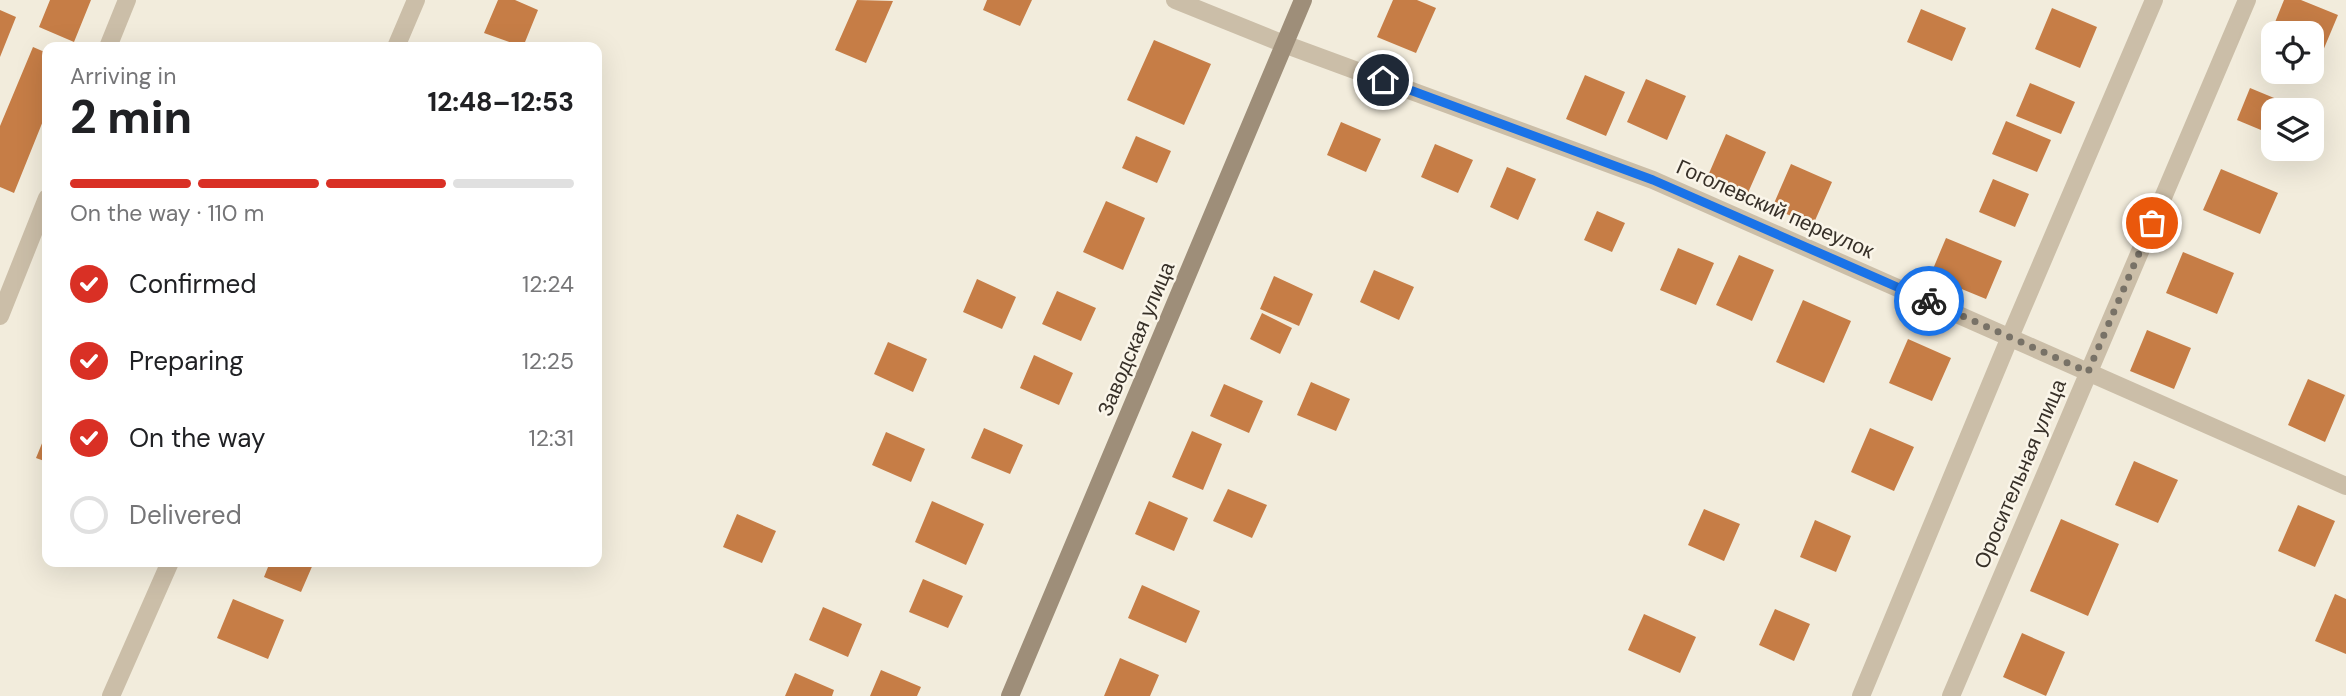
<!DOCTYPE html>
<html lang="en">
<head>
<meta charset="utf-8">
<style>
  body { margin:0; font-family:"DM Sans",sans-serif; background:#f2f2f2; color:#202124; height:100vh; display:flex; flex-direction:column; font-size:26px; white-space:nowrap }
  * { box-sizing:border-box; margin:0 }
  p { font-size:23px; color:#757577 }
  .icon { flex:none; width:38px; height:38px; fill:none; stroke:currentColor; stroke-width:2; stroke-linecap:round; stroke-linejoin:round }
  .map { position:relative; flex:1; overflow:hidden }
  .sheet { position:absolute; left:42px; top:42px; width:560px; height:525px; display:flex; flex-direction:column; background:#fff; border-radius:14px; box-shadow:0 7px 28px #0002 }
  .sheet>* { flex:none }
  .fabs { position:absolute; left:2261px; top:21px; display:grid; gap:14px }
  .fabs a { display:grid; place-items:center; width:63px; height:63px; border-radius:14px; background:#fff; box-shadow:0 7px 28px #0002; font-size:35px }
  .pin { position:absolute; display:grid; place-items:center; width:60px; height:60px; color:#fff; margin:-30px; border:4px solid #fff; border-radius:50%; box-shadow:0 2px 7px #0007 }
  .courier { position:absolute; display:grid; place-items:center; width:70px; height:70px; margin:-35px; border:5px solid #1a73e8; border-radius:50%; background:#fff; color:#222; box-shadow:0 2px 9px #0007 }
  .headline em { font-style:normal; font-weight:800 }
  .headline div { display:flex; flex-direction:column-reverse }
  .headline { display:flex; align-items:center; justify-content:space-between; height:119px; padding:0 28px }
  h1 { font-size:46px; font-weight:800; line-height:52px }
  .bar { display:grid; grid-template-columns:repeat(4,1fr); gap:10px 7px; align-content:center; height:84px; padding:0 28px }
  .bar i { height:9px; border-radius:5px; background:#e0e0e0 }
  .bar .current { background:#d93025 }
  .bar p { grid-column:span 4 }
  ol { padding:0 28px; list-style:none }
  li { display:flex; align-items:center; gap:21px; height:77px }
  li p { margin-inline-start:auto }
  li .icon { padding:7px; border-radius:50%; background:#d93025; color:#fff; stroke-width:4 }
  li:last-child { color:#757577 }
  li i { width:38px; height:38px; border:4px solid #e0e0e0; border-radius:50% }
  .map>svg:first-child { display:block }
</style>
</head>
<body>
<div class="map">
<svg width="2346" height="696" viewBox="0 0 2346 696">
  <rect width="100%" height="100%" fill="#f2ecdc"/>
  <path fill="#c67d46" d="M50 0H91L74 42 39 27Z
    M498 0H515L538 10 523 47 484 33Z
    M857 0 893 1 866 63 835 50Z
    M987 0H1032L1020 26 983 10Z
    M1393 0H1417L1436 8 1416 53 1377 37Z
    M2284 0H2301L2338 15 2312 77V33H2273V56L2263 52Z
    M2052 8 2097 27 2080 68 2035 49Z
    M1921 9 1966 28 1952 61 1907 42Z
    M0 10 16 17 0 57Z
    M1154 40 1211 64 1184 125 1127 100Z
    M33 47 47 53V111L14 193 0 187V126Z
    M1585 75 1625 92 1606 136 1566 119Z
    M1646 79 1686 96 1667 140 1627 122Z
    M2030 83 2075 102 2061 134 2016 116Z
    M2250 88 2296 107 2294 110H2273V135L2237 120Z
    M2006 121 2051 140 2037 172 1992 154Z
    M1341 122 1381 139 1366 172 1327 155Z
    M1726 134 1766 152 1747 195 1707 178Z
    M1136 136 1171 151 1157 183 1122 168Z
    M1435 144 1473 160 1458 193 1421 177Z
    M1791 164 1832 182 1813 225 1772 208Z
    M1507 167 1536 179 1518 220 1490 207Z
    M2221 169 2278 193 2260 234 2203 210Z
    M1993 179 2029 194 2015 227 1979 212Z
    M1106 201 1145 218 1123 270 1083 252Z
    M1597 211 1625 223 1612 252 1584 240Z
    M1946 238 2002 261 1986 299 1930 276Z
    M1678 248 1714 263 1696 305 1660 290Z
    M2183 252 2234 273 2217 314 2166 293Z
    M1739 255 1774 270 1752 321 1716 305Z
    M1374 270 1414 287 1399 320 1360 302Z
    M1274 276 1313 294 1299 326 1260 309Z
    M977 279 1016 297 1002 329 963 312Z
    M1057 291 1096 308 1081 341 1042 324Z
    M1803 300 1851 321 1824 383 1776 362Z
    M1262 313 1292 328 1280 354 1250 339Z
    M2147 330 2191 348 2174 389 2130 371Z
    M1908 339 1951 358 1932 401 1889 383Z
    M888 342 927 359 913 392 874 374Z
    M1034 355 1073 373 1059 405 1020 388Z
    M2308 379 2345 395 2325 442 2288 425Z
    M1311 382 1350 399 1336 431 1297 415Z
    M1224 384 1263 401 1249 433 1210 416Z
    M984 428 1023 445 1010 474 971 458Z
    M1870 428 1914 447 1894 491 1851 472Z
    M47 431V462L36 458Z
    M1192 431 1222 444 1203 490 1172 477Z
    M886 432 925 449 911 482 872 465Z
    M2134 461 2178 480 2158 523 2115 505Z
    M1228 489 1267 505 1252 538 1213 521Z
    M932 501 984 524 966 565 915 542Z
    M1149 501 1188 518 1174 551 1135 534Z
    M2298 505 2335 521 2315 567 2278 551Z
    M1704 509 1740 524 1724 561 1688 545Z
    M737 514 776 531 762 563 723 547Z
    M2061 519 2119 544 2088 616 2030 591Z
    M1815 520 1851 536 1836 572 1800 557Z
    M270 562H314L301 592 264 577Z
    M923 579 963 596 948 628 909 612Z
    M1142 585 1200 611 1186 643 1128 618Z
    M2335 594 2346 599V654L2315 641Z
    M233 599 284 620 268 659 217 638Z
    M823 607 862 624 848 657 809 640Z
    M1775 609 1810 624 1794 661 1759 645Z
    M1644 614 1696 637 1680 673 1628 650Z
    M2022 633 2065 652 2046 696 2003 677Z
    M1120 658 1159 675 1150 696H1104Z
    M881 670 921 687 917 696H870Z
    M795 673 834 690 832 696H785Z"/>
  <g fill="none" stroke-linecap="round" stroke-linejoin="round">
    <path stroke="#cbbea8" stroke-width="18" d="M108 47 127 0
      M0 316 47 198"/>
    <path stroke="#cbbea8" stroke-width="18" d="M1175 0 1284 44 1653 180 2346 486
      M396 47 416 0
      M111 696 170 562
      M1861 696 2010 337 2154 0
      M1951 696 2247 0"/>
    <path stroke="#9e8e79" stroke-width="18" d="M1010 696 1303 0"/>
  </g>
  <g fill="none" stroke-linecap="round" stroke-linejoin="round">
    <path stroke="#787267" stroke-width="7" stroke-dasharray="0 12.6" d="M1929 301 2088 372 2152 223"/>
    <path stroke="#1a73e8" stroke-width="9" d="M1383 80 1653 180 1929 301"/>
  </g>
  <g text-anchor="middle" stroke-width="5" stroke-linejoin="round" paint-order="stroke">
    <g font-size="21" fill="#373028" stroke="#faf5e9">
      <text transform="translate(1775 209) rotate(24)" y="7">Гоголевский переулок</text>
      <text transform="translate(1136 339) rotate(-67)" y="7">Заводская улица</text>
      <text transform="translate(2020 474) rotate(-67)" y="7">Оросительная улица</text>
    </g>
  </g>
</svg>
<div class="fabs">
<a><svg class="icon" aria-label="locate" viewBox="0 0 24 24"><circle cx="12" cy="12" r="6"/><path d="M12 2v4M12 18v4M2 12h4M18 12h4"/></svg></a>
<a><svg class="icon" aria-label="layers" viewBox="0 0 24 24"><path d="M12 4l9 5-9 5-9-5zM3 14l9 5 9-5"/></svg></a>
</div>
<div class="pin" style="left:2152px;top:223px;background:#ea580c"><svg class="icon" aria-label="bag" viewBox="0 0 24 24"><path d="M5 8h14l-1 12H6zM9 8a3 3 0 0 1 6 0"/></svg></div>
<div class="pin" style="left:1383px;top:80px;background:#1f2937"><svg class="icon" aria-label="home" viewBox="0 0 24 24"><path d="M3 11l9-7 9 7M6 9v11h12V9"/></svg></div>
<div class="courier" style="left:1929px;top:301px"><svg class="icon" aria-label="bike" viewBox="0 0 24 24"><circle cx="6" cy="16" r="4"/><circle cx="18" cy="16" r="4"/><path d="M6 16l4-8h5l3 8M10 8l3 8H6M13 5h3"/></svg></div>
<section class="sheet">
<div class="headline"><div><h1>2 min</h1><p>Arriving in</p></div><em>12:48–12:53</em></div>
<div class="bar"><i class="current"></i><i class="current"></i><i class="current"></i><i></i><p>On the way · 110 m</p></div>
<ol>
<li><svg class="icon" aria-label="check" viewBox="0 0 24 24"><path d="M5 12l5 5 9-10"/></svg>Confirmed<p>12:24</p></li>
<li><svg class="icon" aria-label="check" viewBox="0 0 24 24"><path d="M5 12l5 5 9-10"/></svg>Preparing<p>12:25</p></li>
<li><svg class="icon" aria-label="check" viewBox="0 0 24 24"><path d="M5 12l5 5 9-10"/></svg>On the way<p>12:31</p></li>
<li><i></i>Delivered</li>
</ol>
</section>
</div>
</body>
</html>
